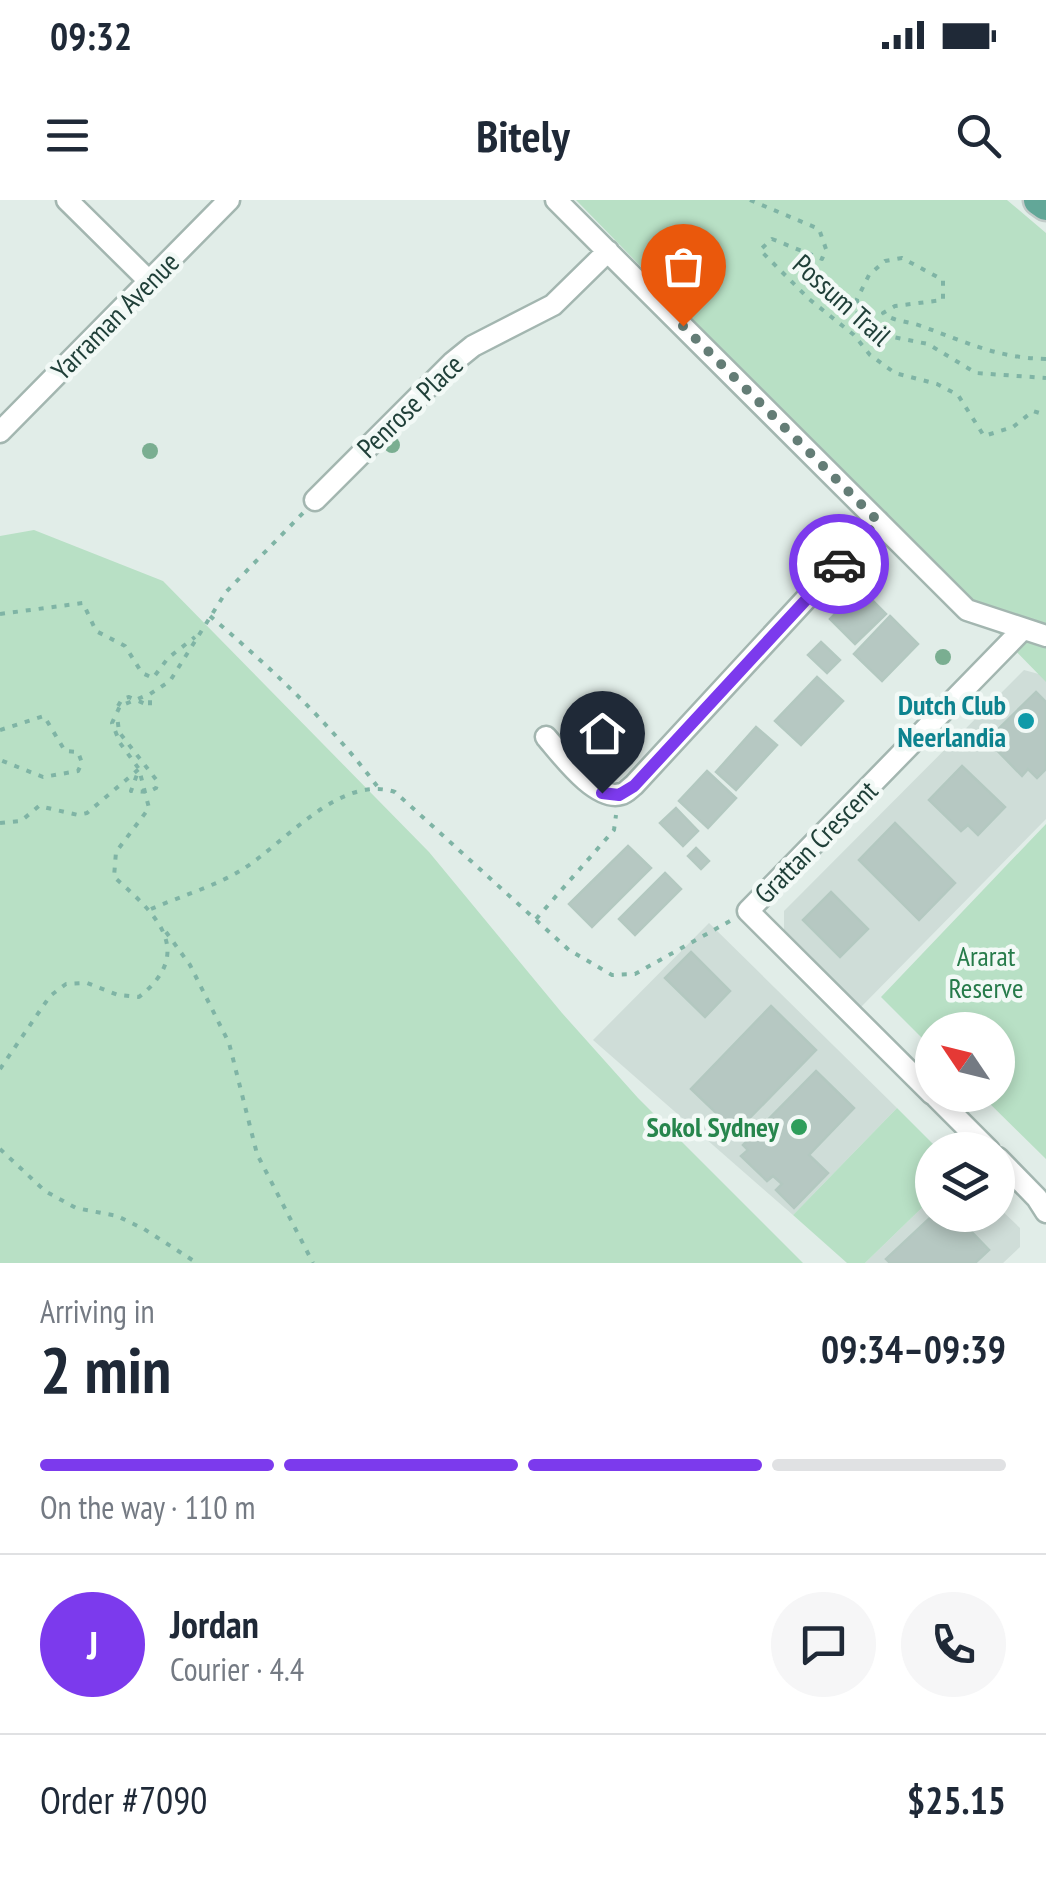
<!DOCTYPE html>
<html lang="en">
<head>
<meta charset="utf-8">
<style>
  body { margin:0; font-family:"PT Sans Narrow",sans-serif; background:#f6f6f7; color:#1f2937; height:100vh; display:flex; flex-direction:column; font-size:38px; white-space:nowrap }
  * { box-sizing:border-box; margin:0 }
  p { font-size:32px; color:#747a83 }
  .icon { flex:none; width:55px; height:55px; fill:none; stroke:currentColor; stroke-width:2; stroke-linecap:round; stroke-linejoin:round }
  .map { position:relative; height:1063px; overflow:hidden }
  .sheet { display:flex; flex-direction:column; background:#fff; flex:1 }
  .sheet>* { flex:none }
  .needle { width:65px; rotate:305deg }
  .tools { position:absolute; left:915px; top:812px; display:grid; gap:20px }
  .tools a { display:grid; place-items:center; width:100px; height:100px; border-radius:50%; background:#fff; box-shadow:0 5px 15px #0003; font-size:50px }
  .pin { position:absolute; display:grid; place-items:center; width:85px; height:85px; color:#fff; margin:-102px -42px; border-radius:50% 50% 50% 0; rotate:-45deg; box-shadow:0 0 10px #0007 }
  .pin .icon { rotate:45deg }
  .courier { position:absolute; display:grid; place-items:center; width:100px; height:100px; margin:-50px; border:8px solid #7c3aed; border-radius:50%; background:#fff; color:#222; box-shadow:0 2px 12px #0007 }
  .head em { font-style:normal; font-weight:800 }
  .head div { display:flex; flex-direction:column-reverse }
  .head { display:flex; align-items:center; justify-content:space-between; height:170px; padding:0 40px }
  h1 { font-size:65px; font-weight:800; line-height:75px }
  .bar { display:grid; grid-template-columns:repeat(4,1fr); gap:15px 10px; align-content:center; height:120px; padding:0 40px }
  .bar i { height:12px; border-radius:8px; background:#e0e1e3 }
  .bar .selected { background:#7c3aed }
  .bar p { grid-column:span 4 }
  .line { display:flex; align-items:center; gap:25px; padding:0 40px; border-top:2px solid #e0e1e3 }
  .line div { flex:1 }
  .round { display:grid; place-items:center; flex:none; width:105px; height:105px; border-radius:52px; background:#f6f6f7 }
  .status { display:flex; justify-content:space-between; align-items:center; height:70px; padding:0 50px; background:#fff; direction:ltr }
  .status svg { height:28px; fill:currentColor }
  header { display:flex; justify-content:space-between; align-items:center; height:130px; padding:0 40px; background:#fff; font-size:45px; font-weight:800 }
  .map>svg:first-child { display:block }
</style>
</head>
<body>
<div class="status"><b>09:32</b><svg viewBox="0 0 49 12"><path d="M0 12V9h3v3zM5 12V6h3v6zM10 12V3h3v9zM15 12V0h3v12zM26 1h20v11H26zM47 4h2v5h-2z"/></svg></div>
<header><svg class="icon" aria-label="menu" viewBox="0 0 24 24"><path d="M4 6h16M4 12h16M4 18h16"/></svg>Bitely<svg class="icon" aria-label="search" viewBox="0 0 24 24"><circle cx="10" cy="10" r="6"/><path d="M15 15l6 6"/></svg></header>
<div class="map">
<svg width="1046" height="1063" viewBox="0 0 1046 1063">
  <rect width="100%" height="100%" fill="#e1ede8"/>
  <path fill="#cfddd8" d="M1024 470 1046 476V619L861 807 784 731V711Z
    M709 723 897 908 793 1015 593 840Z
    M932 998V1015H998V1007L1020 1028V1047L1003 1063H865Z"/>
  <path fill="#b8e0c5" d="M576 0H1007L1046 33V482Z
    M34 330 163 381 429 652 562 813 638 898 803 1063H0V336Z
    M1046 624V959L981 895H998V830H932V848L881 797Z
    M897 908 939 950H932V998L865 1063H847L793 1015Z"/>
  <path fill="#b6c8c2" stroke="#b3c8c0" stroke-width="2.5" d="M860 388 886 414 855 444 830 419Z
    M890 416 918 444 882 481 854 454Z
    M821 442 840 460 827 473 808 455Z
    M817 477 843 501 801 545 775 521Z
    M1036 492 1046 502V569L1037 578 1028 569 1022 576 987 540Z
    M756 527 777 545 736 590 716 572Z
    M962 566 1005 607 978 635 968 625 961 631 929 600Z
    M707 571 736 598 708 628 679 601Z
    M676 608 698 631 683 646 660 623Z
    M895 623 955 683 919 720 859 660Z
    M628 646 651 668 592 727 569 704Z
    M696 648 709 661 701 669 688 656Z
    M665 673 681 689 635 735 619 719Z
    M831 692 868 729 840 757 803 720Z
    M691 752 730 791 705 817 665 778Z
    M771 806 816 850 736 932 691 889Z
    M816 871 854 908 809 955 828 973 794 1008 776 990 782 984 773 976 767 981 741 956 748 950 743 945Z
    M933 1015H972L973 1024 968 1028 989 1050 975 1063H890L886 1059Z"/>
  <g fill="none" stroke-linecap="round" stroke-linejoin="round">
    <g stroke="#a3b6b0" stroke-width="25">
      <path id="street" d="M67 0 149 81
        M556 0 967 410 1046 436
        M0 232 229 0
        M315 300 452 163 473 146 553 105 608 51
        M546 537C561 554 596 602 621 594 626 593 630 588 634 585L878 321
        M932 894 748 711 1022 430
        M934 895 989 950
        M998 958 1037 998 1046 1012"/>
    </g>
    <g stroke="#c1cac8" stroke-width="35">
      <path id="primary" d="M1039 0 1046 5"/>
    </g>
    <path stroke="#7fb4a5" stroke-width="4" stroke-dasharray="5 8" stroke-linecap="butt" d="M750 0 819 29 826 49 822 59 772 39 760 50 809 99 854 135 870 155 895 173 937 184 958 195 984 236 1013 227 1033 211 1046 215
      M1046 159C997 158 966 142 921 126 908 121 894 122 883 113L895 106 943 100V80L902 58 885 61 869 75 857 99 858 123 888 136 928 144 976 173 1046 178
      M0 414 83 403 96 431 125 446 142 473 153 478 168 458 195 437
      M210 416C271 468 329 522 377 586
      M118 506 122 499 129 497 150 506V494
      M0 530 44 516 65 551 78 552 82 563 78 571 43 577 0 560
      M0 623 21 621 39 606 78 615 87 613 139 569 131 591 148 592 156 588 158 582 119 532 117 515
      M151 709C181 696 216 686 243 669 286 642 340 574 395 592L569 750 612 775 635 774 730 721
      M536 719 614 630 616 615
      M166 732 190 765 229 843 257 954 313 1063
      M0 869 50 796 66 784 87 783 118 795 139 797C197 751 155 713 114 677L116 652 149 608 139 569 120 543 112 523 120 506 150 494 170 481 226 392 303 313
      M0 949 45 991 76 1008 117 1016 144 1029 197 1063"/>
    <use href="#street" stroke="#fff" stroke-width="20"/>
    <use href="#primary" stroke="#62a798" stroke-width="30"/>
  </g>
  <g fill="#7aae91">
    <circle cx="392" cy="245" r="8"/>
    <circle cx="150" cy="251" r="8"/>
    <circle cx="943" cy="457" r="8"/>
  </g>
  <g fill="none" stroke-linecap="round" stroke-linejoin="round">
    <path stroke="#647d76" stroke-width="10" stroke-dasharray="0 18" d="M683 126 878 321 839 364"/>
    <path stroke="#7c3aed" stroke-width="12" d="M602 593 619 595 634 586 839 364"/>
  </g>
  <circle fill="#0f9aa8" stroke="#f2f9f6" stroke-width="4" cx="1026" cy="521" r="10"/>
  <circle fill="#2e9e5b" stroke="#f2f9f6" stroke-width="4" cx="799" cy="927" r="10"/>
  <g text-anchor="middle" stroke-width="9" stroke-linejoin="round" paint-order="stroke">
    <g font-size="28" fill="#204039" stroke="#f2f9f6">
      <text transform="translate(842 100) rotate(42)" y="10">Possum Trail</text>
      <text transform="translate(115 116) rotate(-45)" y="10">Yarraman Avenue</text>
      <text transform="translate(410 206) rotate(-44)" y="10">Penrose Place</text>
      <text transform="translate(816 642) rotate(-45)" y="10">Grattan Crescent</text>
    </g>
    <g font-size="28" font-weight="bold" fill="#0d838f" stroke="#f2f9f6" text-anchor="end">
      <text x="1006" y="515">Dutch Club<tspan x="1006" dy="32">Neerlandia</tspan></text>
    </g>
    <g font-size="28" fill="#267b4a" stroke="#f2f9f6">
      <text x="986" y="766">Ararat<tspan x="986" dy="32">Reserve</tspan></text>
    </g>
    <g font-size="28" font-weight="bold" fill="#27864d" stroke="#f2f9f6" text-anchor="end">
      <text x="779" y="937">Sokol Sydney</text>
    </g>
  </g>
</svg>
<div class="tools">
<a><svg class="needle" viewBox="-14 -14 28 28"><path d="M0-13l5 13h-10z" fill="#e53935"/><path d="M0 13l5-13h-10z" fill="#747a83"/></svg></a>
<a><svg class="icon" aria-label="layers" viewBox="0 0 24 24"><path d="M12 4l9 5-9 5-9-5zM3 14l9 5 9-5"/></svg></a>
</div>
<div class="pin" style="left:683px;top:126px;background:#ea580c"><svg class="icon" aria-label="bag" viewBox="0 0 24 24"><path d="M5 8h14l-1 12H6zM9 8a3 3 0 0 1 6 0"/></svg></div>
<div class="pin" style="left:602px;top:593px;background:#1f2937"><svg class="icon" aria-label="home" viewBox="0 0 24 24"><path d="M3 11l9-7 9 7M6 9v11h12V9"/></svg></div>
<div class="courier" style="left:839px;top:364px"><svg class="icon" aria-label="car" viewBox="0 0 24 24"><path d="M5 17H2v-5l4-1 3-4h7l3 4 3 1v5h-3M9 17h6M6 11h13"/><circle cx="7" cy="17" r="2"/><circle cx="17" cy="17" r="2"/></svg></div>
</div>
<section class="sheet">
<div class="head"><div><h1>2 min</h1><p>Arriving in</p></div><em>09:34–09:39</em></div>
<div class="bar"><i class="selected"></i><i class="selected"></i><i class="selected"></i><i></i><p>On the way · 110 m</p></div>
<div class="line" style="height:180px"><b class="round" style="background:#7c3aed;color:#fff">J</b><div><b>Jordan</b><p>Courier · 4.4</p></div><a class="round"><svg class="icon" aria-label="chat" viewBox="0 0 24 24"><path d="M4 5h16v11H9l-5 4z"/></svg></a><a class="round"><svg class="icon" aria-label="phone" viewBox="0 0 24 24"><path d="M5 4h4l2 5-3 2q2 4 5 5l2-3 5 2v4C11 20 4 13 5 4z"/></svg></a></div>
<div class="line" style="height:130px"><div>Order #7090</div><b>$25.15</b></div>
</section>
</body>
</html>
